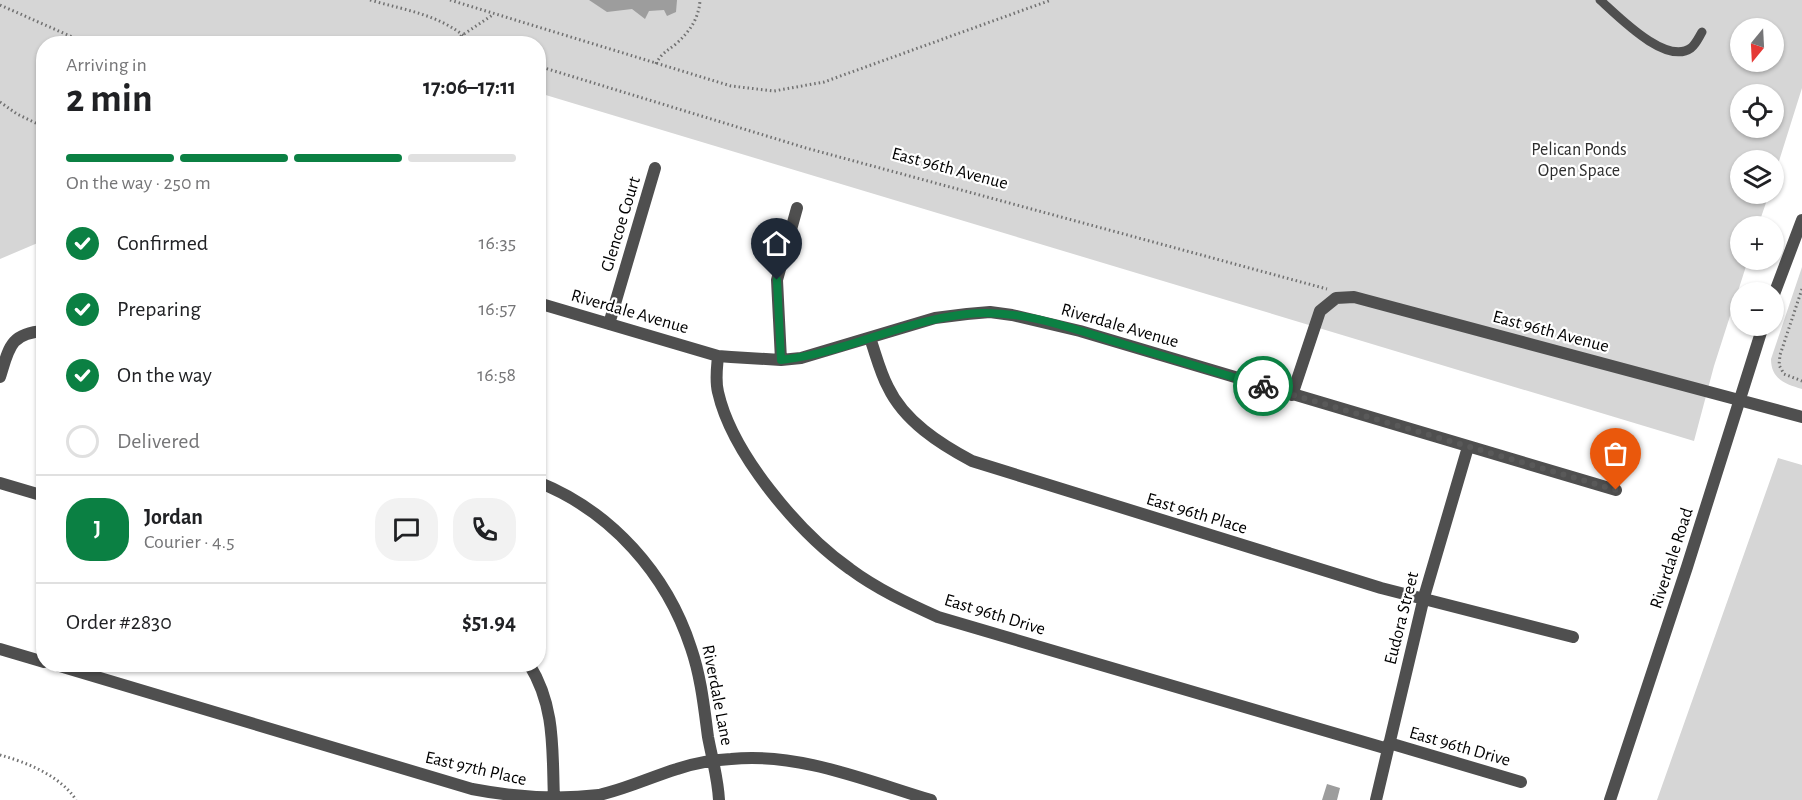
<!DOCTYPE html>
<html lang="en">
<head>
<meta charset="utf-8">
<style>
  body { margin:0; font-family:"Alegreya Sans",sans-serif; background:#f2f2f2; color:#202124; height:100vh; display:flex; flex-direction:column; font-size:22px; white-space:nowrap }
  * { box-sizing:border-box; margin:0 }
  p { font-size:20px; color:#757577 }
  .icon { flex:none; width:33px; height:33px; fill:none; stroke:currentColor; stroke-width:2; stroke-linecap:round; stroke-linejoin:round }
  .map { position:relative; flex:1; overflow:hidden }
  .sheet { position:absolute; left:36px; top:36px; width:510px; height:636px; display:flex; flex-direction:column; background:#fff; border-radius:24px; box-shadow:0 2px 4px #0004 }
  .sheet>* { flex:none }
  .needle { width:39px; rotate:198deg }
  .fabs { position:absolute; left:1730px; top:18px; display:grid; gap:12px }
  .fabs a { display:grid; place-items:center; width:54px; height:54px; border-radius:50%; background:#fff; box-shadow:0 2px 4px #0004; font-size:30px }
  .pin { position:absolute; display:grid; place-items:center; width:51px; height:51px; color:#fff; margin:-62px -26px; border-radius:50% 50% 50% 0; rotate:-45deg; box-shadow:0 0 6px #0007 }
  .pin .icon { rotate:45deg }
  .courier { position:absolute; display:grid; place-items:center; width:60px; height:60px; margin:-30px; border:4px solid #0b8043; border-radius:50%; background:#fff; color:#222; box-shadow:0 2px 8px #0007 }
  .headline em { font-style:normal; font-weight:700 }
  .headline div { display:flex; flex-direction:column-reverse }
  .headline { display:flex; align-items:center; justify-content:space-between; height:102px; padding:0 30px }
  h1 { font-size:39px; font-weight:700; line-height:45px }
  .bar { display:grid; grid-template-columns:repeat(4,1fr); gap:9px 6px; align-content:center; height:72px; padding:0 30px }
  .bar i { height:8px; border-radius:4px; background:#e0e0e0 }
  .bar .active { background:#0b8043 }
  .bar p { grid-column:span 4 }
  .line { display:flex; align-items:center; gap:15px; padding:0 30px; border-top:2px solid #e0e0e0 }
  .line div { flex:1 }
  .round { display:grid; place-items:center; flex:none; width:63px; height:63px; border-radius:24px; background:#f2f2f2 }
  ol { padding:0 30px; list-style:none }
  li { display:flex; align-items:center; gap:18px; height:66px }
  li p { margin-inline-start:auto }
  li .icon { padding:6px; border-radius:50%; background:#0b8043; color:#fff; stroke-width:4 }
  li:last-child { color:#757577 }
  li i { width:33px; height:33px; border:3px solid #e0e0e0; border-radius:50% }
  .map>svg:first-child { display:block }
</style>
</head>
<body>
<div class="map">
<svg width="1802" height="800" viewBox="0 0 1802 800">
  <rect width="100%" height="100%" fill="#fff"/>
  <path fill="#d6d6d6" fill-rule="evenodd" d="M0 0H1802V88L1773 180V160H1740V194H1769L1758 226H1740V260H1748L1714 366 1694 441 539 93 538 44H44L43 233 40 242 0 259ZM1740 28H1773V62H1740ZM1740 94H1773V128H1740Z
    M1802 267V389C1785 384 1771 379 1771 359Z
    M1778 458 1802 465V800H1657Z"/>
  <path fill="#9d9d9d" d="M589 0H677L676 12 667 16 664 10 649 11 645 19 632 9 607 12Z
    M1327 784 1340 788 1337 800H1322Z"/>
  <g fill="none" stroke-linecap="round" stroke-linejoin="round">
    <path stroke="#717171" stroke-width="3" stroke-dasharray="1.5 3" stroke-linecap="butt" d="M370 0C408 11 444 15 473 44
      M450 0 731 86 774 91 824 82 1051 0
      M0 5 88 44
      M449 44 494 14
      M656 64C661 53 669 50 677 43 690 31 699 18 700 0
      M538 66 806 148 1327 289
      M0 102 17 114 44 127
      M1802 289 1780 355 1779 365 1784 374 1802 381
      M0 755C26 762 61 776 76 800"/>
    <path stroke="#4f4f4f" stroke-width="9" d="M1600 0C1618 16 1666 66 1691 48 1696 44 1699 37 1702 32"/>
    <path stroke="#4f4f4f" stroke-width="12" d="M538 303 718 356 731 357 781 360 801 358 935 318 967 314 990 312 1012 315 1080 331 1616 490
      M609 324 655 168
      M870 338C876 355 880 372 888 387 904 421 940 444 972 461L1381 588 1573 637
      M718 356C717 368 715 380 718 392 732 454 799 533 850 569 877 589 907 603 938 617L1388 749
      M781 360 777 280 797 208
      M0 377C9 348 10 333 44 331
      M1292 395 1320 311 1336 298 1354 297 1739 400
      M538 482C611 511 667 574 691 648 701 677 704 707 708 737 712 758 718 779 719 800
      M0 483 44 496
      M0 649 44 662
      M53 664 472 789C514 797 556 800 599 795 626 789 651 777 677 769 694 763 713 760 731 759 799 752 867 781 931 800
      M529 664C556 707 552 751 554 799
      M1389 743 1521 782
      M1376 800 1424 597 1468 447"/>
    <path stroke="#4f4f4f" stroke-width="12" d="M1773 297 1802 220
      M1739 400 1802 417
      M1610 800 1687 567 1763 326"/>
  </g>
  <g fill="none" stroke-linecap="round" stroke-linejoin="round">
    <path stroke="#595959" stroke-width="6" stroke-dasharray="0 10.8" d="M1263 386 1616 490"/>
    <path stroke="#0b8043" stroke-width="8" d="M777 280 781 360C845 353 902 321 967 314 1019 308 1073 329 1123 344 1169 358 1216 372 1263 386"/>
  </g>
  <g text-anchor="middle" stroke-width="4.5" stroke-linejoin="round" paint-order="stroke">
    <g font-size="18" fill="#2d2d2d" stroke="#fff">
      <text x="1579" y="155">Pelican Ponds<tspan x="1579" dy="21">Open Space</tspan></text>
    </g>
    <g font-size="18" fill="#000" stroke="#fff">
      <text transform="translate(950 168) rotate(15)" y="6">East 96th Avenue</text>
      <text transform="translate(620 224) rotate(-73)" y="6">Glencoe Court</text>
      <text transform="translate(630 311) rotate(16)" y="6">Riverdale Avenue</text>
      <text transform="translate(1120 325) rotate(16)" y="6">Riverdale Avenue</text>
      <text transform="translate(1551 331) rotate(15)" y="6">East 96th Avenue</text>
      <text transform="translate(1197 513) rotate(17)" y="6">East 96th Place</text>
      <text transform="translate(1671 558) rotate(-72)" y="6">Riverdale Road</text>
      <text transform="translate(995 614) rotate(17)" y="6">East 96th Drive</text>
      <text transform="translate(1401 618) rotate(-76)" y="6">Eudora Street</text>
      <text transform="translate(718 695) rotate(79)" y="6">Riverdale Lane</text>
      <text transform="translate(1460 746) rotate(16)" y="6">East 96th Drive</text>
      <text transform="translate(476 768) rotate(13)" y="6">East 97th Place</text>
    </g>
  </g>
</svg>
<div class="fabs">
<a><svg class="needle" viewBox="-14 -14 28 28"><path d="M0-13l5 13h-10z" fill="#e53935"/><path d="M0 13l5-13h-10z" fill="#757577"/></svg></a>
<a><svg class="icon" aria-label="locate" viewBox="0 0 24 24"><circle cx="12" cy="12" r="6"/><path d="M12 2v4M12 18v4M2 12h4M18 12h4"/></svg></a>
<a><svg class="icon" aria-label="layers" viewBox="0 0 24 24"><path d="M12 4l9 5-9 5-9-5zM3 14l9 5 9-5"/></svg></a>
<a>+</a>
<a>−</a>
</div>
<div class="pin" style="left:1616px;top:490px;background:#ea580c"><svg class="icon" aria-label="bag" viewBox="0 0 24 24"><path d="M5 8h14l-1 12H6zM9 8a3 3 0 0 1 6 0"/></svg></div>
<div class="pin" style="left:777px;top:280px;background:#1f2937"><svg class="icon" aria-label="home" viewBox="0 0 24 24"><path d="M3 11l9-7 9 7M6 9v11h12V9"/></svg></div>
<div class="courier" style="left:1263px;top:386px"><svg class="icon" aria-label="bike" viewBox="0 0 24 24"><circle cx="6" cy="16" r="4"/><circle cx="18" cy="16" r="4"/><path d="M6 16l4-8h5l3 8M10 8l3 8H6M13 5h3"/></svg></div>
<section class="sheet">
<div class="headline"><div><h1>2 min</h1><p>Arriving in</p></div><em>17:06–17:11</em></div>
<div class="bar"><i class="active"></i><i class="active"></i><i class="active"></i><i></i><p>On the way · 250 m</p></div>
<ol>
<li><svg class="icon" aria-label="check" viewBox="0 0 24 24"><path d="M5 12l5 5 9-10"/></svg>Confirmed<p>16:35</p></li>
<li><svg class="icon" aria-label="check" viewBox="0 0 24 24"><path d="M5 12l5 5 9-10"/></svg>Preparing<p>16:57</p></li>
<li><svg class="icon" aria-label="check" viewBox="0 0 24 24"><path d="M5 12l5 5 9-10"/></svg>On the way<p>16:58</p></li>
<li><i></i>Delivered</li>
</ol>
<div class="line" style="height:108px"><b class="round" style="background:#0b8043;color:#fff">J</b><div><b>Jordan</b><p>Courier · 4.5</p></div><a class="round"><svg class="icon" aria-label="chat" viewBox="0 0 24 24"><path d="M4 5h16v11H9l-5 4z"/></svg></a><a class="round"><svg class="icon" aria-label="phone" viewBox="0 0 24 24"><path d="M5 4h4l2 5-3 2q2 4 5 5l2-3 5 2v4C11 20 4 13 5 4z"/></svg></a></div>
<div class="line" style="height:78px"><div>Order #2830</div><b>$51.94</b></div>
</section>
</div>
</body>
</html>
